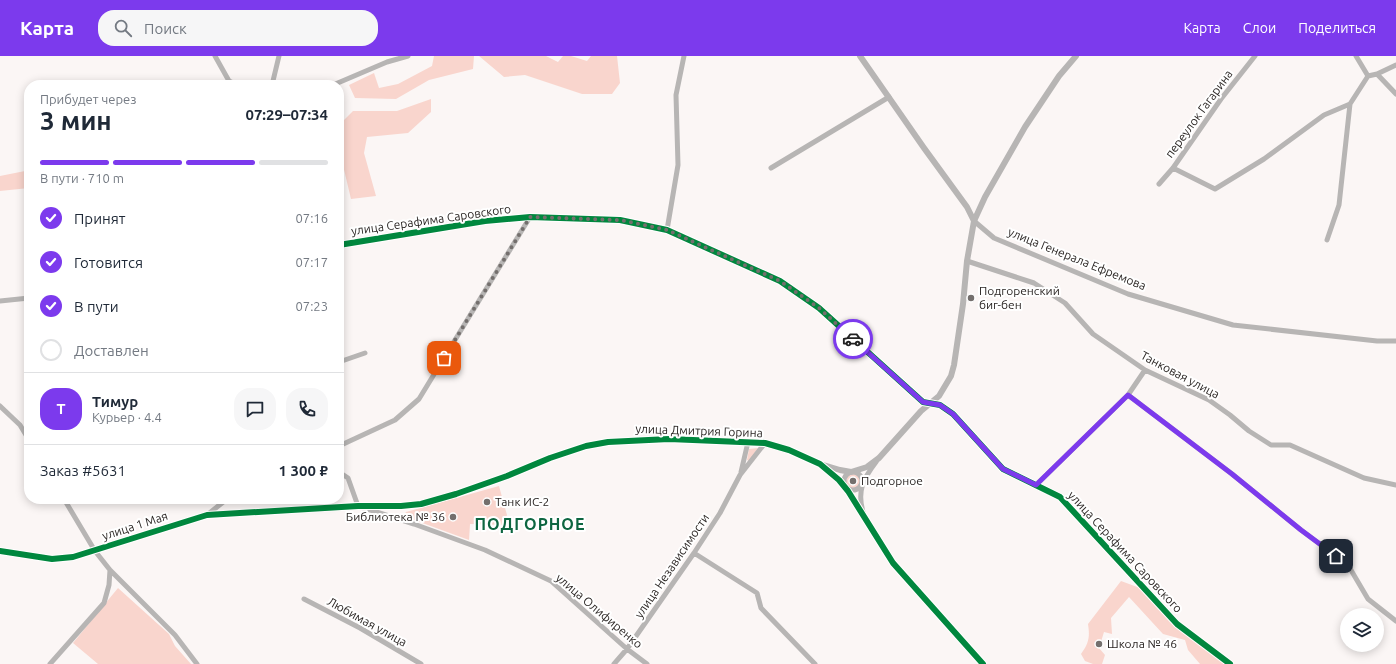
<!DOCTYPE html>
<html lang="ru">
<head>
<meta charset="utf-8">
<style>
  body { margin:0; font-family:Ubuntu,sans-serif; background:#f6f6f7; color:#1f2937; height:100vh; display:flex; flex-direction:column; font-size:15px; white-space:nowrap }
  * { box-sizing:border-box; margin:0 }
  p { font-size:13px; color:#747a83 }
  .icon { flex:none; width:22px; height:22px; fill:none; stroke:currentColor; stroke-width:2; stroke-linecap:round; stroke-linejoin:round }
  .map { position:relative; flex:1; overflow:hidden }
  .sheet { position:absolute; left:24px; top:24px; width:320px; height:424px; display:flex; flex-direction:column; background:#fff; border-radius:16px; box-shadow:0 2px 10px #0003 }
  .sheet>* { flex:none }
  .fabs { position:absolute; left:1340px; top:552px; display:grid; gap:8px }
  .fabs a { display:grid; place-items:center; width:44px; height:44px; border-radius:50%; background:#fff; box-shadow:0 2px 10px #0003; font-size:20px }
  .pin { position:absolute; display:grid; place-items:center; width:34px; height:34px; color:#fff; margin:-17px; border-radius:8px; box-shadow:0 2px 6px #0006 }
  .courier { position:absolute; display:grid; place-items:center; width:40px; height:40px; margin:-20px; border:3px solid #7c3aed; border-radius:50%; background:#fff; color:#222; box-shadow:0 1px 5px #0007 }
  .headline em { font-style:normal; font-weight:700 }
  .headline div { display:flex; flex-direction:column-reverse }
  .headline { display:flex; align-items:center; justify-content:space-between; height:68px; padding:0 16px }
  h1 { font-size:26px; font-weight:700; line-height:30px }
  .bar { display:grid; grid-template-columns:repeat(4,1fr); gap:6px 4px; align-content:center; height:48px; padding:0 16px }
  .bar i { height:5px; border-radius:3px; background:#e0e1e3 }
  .bar .active { background:#7c3aed }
  .bar p { grid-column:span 4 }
  .line { display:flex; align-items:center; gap:10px; padding:0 16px; border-top:1px solid #e0e1e3 }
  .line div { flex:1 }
  .round { display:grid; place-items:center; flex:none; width:42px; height:42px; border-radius:16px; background:#f6f6f7 }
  ol { padding:0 16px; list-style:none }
  li { display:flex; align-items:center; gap:12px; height:44px }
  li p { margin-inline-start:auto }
  li .icon { padding:4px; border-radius:50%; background:#7c3aed; color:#fff; stroke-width:4 }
  li:last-child { color:#747a83 }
  li i { width:22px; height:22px; border:2px solid #e0e1e3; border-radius:50% }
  header { display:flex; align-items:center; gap:24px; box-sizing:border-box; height:56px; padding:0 20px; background:#7c3aed; color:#fff }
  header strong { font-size:19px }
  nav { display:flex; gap:22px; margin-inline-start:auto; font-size:14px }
  .search { width:280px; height:36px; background:#f6f6f7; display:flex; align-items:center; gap:10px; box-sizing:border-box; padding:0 14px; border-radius:16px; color:#747a83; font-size:15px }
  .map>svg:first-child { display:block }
</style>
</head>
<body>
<header>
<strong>Карта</strong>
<div class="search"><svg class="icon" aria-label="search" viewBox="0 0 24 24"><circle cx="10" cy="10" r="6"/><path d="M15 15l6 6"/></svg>Поиск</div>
<nav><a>Карта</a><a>Слои</a><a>Поделиться</a></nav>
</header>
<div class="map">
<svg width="1396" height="608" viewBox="0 0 1396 608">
  <rect width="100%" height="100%" fill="#fbf6f5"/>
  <path fill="#f9d5cd" d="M434 0H474L473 13 429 24 396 43 355 42 349 29 374 17 379 32 398 28 432 10Z
    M479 0H546L558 6 563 0H571L587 5 591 0H617L620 27 612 38H582L525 19 504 21Z
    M431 43V56L408 77 367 81 364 97 376 140 351 143 341 101H339V69L353 55H397Z
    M25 115H29V132L0 135V120Z
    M758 392 749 405 747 404 749 393Z
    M846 425a7 7 0 1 1 14 0a7 7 0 1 1-14 0Z
    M499 430 507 459 504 469 470 468 469 484 406 461 404 459 406 456Z
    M1121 525 1148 535 1224 608H1200L1188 594 1185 584 1163 578 1129 541 1111 562 1112 578 1104 576 1099 592 1105 599 1102 608H1093L1085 605 1081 598C1089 587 1090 581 1088 568Z
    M118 532 169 578 175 590 191 608H98L73 587Z"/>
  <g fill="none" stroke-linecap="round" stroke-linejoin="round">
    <path stroke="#b7b5b4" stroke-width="5" d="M215 0 229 25 237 29
      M1356 0 1368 20
      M1377 18 1396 9
      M1368 20 1377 18 1396 38
      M272 29 279 0
      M333 29 387 6 408 0
      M771 112 889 41
      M1173 112 1215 133 1264 103 1324 59 1350 48 1368 20
      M1159 128 1173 112 1221 43 1255 0
      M974 165 994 182 1128 238 1233 269 1377 285H1396
      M667 174 678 109 676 39 684 0
      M1327 184 1339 149 1350 48
      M339 189 485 165 530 161 620 164 667 174 780 225 819 252 923 346 940 349 953 358 1003 413 1060 441 1177 568 1230 608
      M967 205 1034 227 1065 247 1093 278 1145 314 1209 344 1230 359 1249 375 1271 389H1290L1364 422 1396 429
      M0 245 29 242
      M339 306 365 297
      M1128 339 1232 418 1301 474 1348 509 1368 543 1396 565
      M0 350 20 369 29 384
      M339 390 395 364 419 343 530 161
      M823 410 845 430 893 507 983 608
      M844 425a9 9 0 1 1 18 0a9 9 0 1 1-18 0Z
      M339 416 348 422 358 450 414 468 485 494 551 525 627 593 647 608
      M741 416 748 386
      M1036 429 1128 339 1145 314
      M863 456C857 435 863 423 876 406
      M207 459 227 443
      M694 497 757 537 761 552 815 608
      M110 514 175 579 197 608
      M304 543 360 572 421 608
      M50 608 104 547 109 529 110 514 95 495 64 443
      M614 608 627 593 694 497 720 457 740 419 765 387"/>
    <path stroke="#b7b5b4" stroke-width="6" d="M860 0 924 92 967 151 974 165
      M0 495 52 503 73 501 207 459 358 450H401L421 448 456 438 507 420 550 402 586 390 608 386 669 383 765 387 789 394 820 408 840 414 851 416 867 411 879 402 921 355 939 340 951 320 954 309 963 248 967 205 974 165 985 141 1025 71 1059 20 1076 0"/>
    <g stroke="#fff" stroke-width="8">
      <path id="cycleway" d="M339 189 485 165 530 161 620 164 667 174 780 225 819 252 923 346 940 349 953 358 1003 413 1060 441 1177 568 1230 608
        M0 495 52 503 73 501 207 459 358 450H401L421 448 456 438 507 420 550 402 586 390 608 386 669 383 765 387 789 394 820 408 839 424 848 435 893 507 983 608"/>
    </g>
    <use href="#cycleway" stroke="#00873e" stroke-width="6"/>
  </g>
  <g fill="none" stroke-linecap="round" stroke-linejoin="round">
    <path stroke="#746f6d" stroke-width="4" stroke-dasharray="0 7.2" d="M444 302 530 161 620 164 667 174 780 225 819 252 853 283"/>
    <path stroke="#7c3aed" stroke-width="5" d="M853 283 923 346 940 349 953 358 1003 413 1036 429 1128 339 1232 418 1301 474 1336 500"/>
  </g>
  <g fill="#746f6d" stroke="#fff" stroke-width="1.5">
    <circle cx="971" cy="242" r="4"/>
    <circle cx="853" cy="425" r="4"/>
    <circle cx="487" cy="446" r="4"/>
    <circle cx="453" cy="461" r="4"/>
    <circle cx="1099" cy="588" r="4"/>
  </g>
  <g text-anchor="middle" stroke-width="4" stroke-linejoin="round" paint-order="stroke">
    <g font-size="12" fill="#2b2624" stroke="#fff">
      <text transform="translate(1199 58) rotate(-54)" y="4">переулок Гагарина</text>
      <text transform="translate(431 164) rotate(-8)" y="4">улица Серафима Саровского</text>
      <text transform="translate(1077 203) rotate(22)" y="4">улица Генерала Ефремова</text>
      <text transform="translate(1180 319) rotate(28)" y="4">Танковая улица</text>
      <text transform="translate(699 375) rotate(2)" y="4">улица Дмитрия Горина</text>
      <text transform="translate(135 470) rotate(-18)" y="4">улица 1 Мая</text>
      <text transform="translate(1125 496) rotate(47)" y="4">улица Серафима Саровского</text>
      <text transform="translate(672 510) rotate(-56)" y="4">улица Независимости</text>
      <text transform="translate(599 555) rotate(40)" y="4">улица Олифиренко</text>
      <text transform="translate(367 566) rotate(29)" y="4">Любимая улица</text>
    </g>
    <g font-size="12" fill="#2b2624" stroke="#fff" text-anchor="start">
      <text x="979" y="239">Подгоренский<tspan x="979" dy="14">биг-бен</tspan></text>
      <text x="861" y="429">Подгорное</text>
      <text x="495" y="450">Танк ИС-2</text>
      <text x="445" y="465" text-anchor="end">Библиотека № 36</text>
      <text x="1107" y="592">Школа № 46</text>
    </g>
    <g font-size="16" font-weight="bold" letter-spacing="1" fill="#0d6641" stroke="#fff">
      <text x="530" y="474">ПОДГОРНОЕ</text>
    </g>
  </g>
</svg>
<div class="fabs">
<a><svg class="icon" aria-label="layers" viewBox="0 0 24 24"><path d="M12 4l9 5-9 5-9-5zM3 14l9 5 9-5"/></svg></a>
</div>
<div class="pin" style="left:444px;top:302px;background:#ea580c"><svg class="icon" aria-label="bag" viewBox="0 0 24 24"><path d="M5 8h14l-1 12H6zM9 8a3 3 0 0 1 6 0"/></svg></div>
<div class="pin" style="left:1336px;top:500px;background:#1f2937"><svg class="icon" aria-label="home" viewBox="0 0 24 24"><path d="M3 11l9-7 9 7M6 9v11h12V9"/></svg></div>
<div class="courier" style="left:853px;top:283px"><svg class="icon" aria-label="car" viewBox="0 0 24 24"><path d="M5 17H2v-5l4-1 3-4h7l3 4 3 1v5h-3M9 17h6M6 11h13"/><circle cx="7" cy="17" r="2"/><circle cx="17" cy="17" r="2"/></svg></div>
<section class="sheet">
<div class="headline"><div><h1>3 мин</h1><p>Прибудет через</p></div><em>07:29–07:34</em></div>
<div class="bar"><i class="active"></i><i class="active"></i><i class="active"></i><i></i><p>В пути · 710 m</p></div>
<ol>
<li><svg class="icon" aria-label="check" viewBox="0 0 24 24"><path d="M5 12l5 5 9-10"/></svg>Принят<p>07:16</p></li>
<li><svg class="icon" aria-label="check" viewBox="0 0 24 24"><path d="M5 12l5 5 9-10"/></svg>Готовится<p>07:17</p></li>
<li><svg class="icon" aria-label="check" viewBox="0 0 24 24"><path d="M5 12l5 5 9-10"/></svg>В пути<p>07:23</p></li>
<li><i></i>Доставлен</li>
</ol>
<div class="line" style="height:72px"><b class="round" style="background:#7c3aed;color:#fff">Т</b><div><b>Тимур</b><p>Курьер · 4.4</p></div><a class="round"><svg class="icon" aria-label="chat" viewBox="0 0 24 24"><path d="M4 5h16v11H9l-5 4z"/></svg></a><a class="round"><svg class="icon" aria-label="phone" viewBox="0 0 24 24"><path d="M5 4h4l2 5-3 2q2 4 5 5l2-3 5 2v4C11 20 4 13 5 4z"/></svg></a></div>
<div class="line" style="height:52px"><div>Заказ #5631</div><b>1 300 ₽</b></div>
</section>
</div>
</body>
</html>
